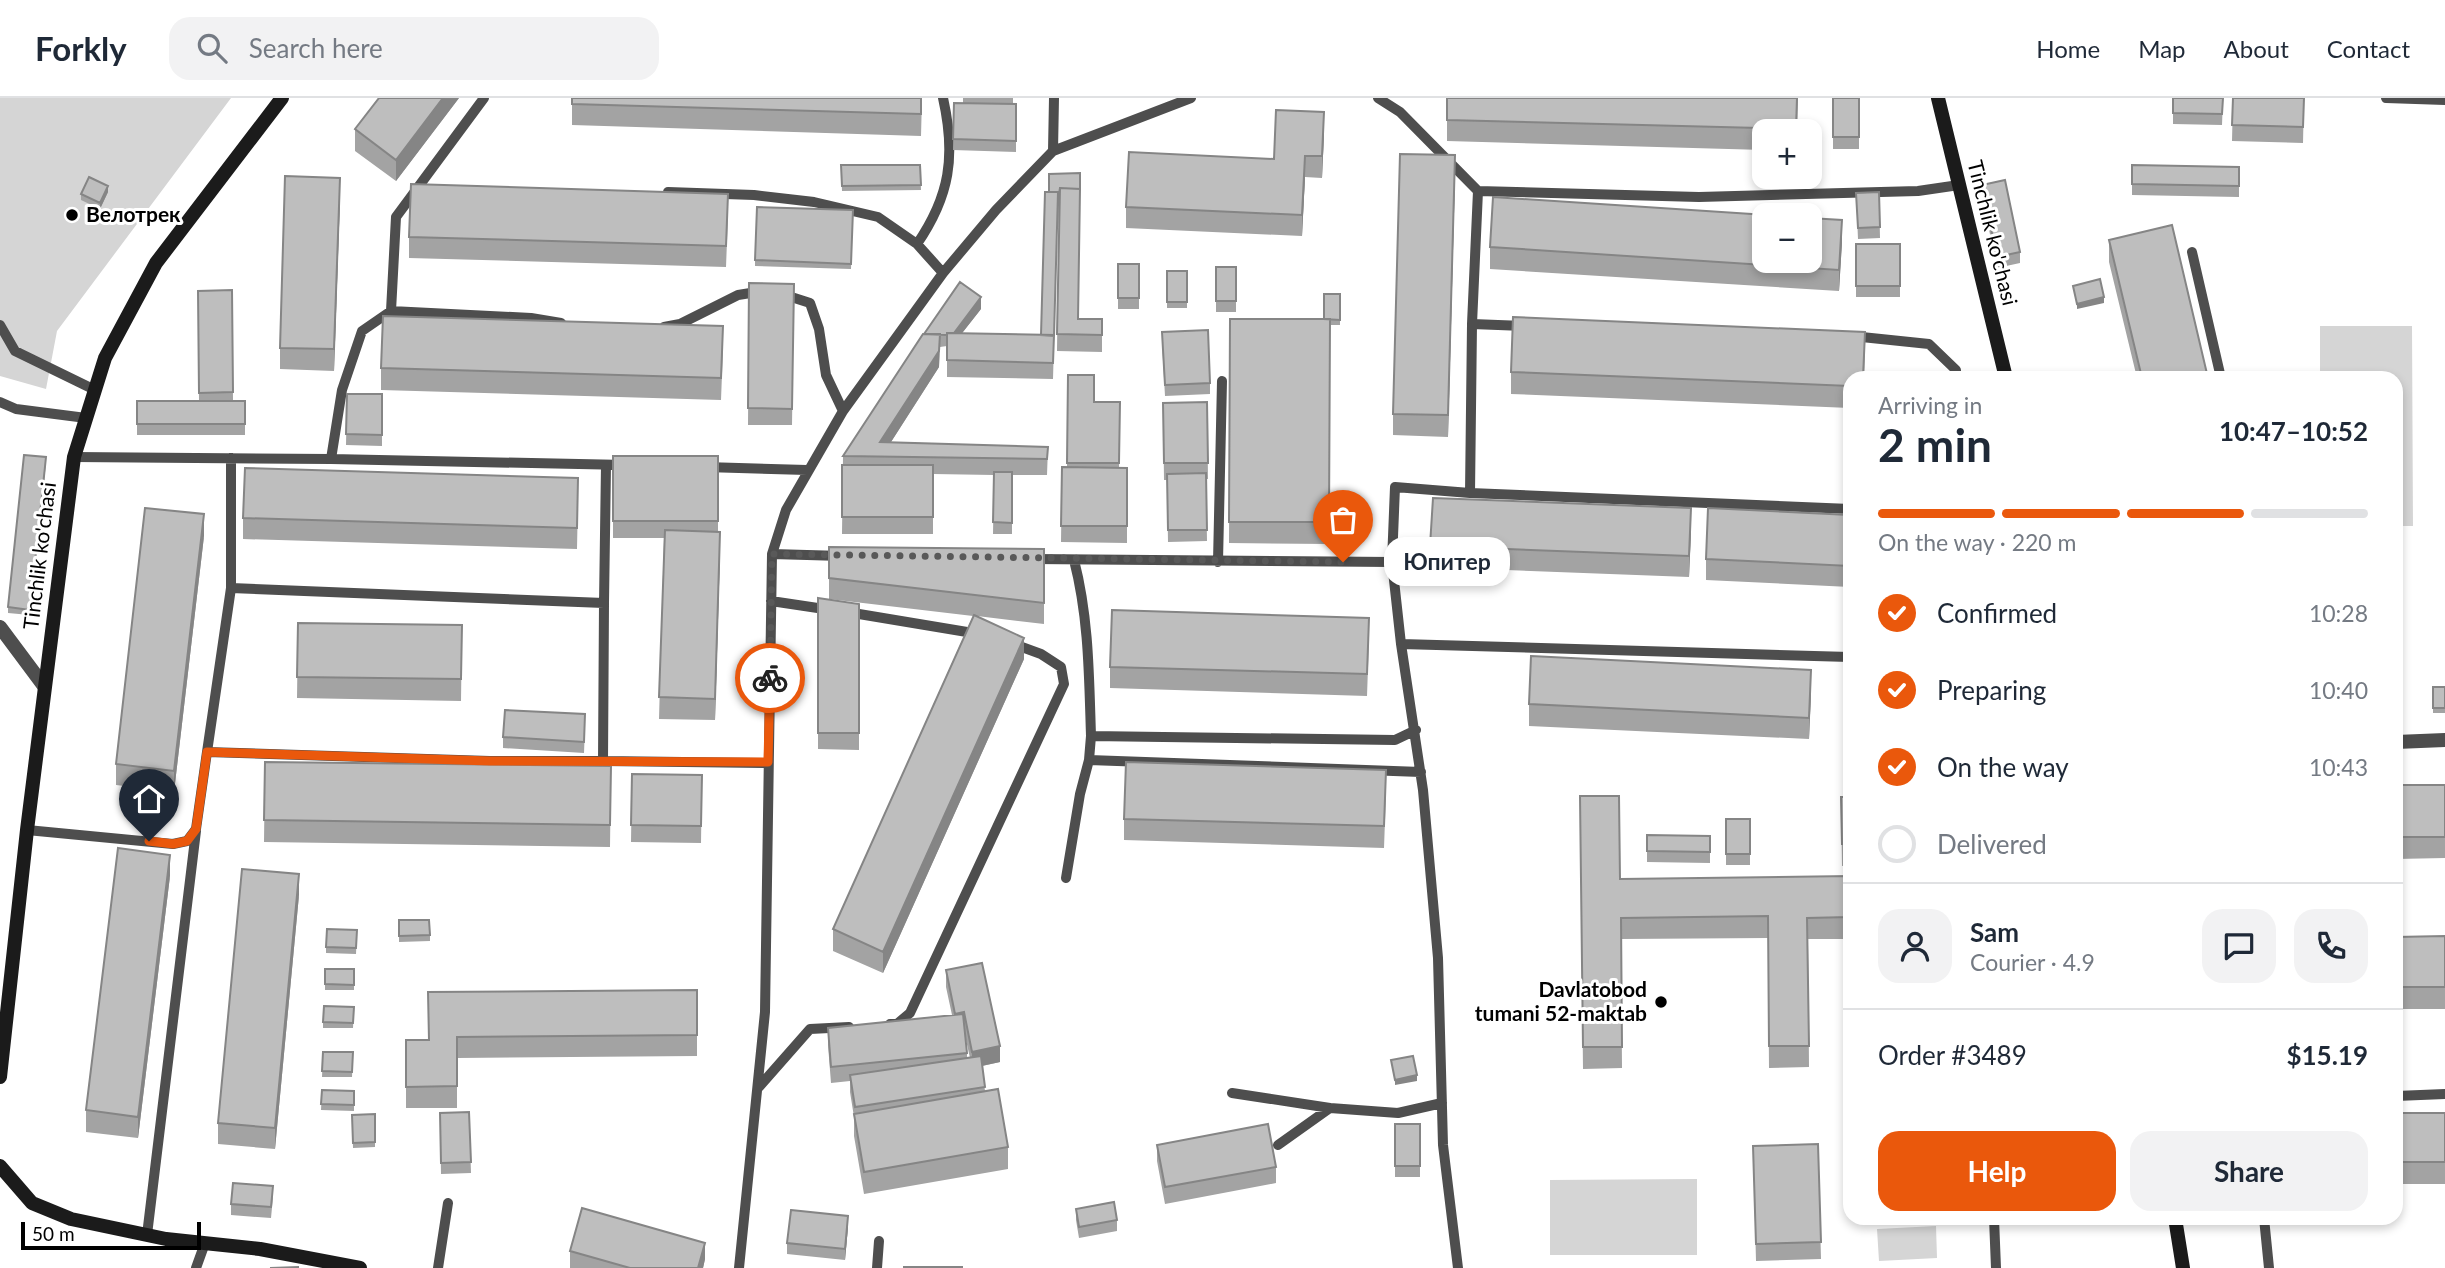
<!DOCTYPE html>
<html lang="en">
<head>
<meta charset="utf-8">
<style>
  body { margin:0; font-family:Lato,sans-serif; background:#f2f2f3; color:#1f2937; height:100vh; display:flex; flex-direction:column; font-size:26px; white-space:nowrap }
  * { box-sizing:border-box; margin:0 }
  p { font-size:23px; color:#747a83 }
  .icon { flex:none; width:38px; height:38px; fill:none; stroke:currentColor; stroke-width:2; stroke-linecap:round; stroke-linejoin:round }
  .map { position:relative; flex:1; overflow:hidden }
  .details { position:absolute; left:1843px; top:273px; width:560px; height:854px; display:flex; flex-direction:column; background:#fff; border-radius:21px; box-shadow:0 4px 10px #0003 }
  .details>* { flex:none }
  .tools { position:absolute; left:1752px; top:21px; display:grid; gap:14px }
  .tools a { display:grid; place-items:center; width:70px; height:70px; border-radius:14px; background:#fff; box-shadow:0 4px 10px #0003; font-size:35px }
  .scale { position:absolute; left:21px; bottom:18px; width:180px; box-sizing:border-box; padding-left:7px; border:4px solid #000; border-top:0; font-size:19px; line-height:24px; white-space:nowrap; color:#000; -webkit-text-stroke:5px #fff; paint-order:stroke }
  .pin { position:absolute; display:grid; place-items:center; width:60px; height:60px; color:#fff; margin:-72px -30px; border-radius:50% 50% 50% 0; rotate:-45deg; box-shadow:0 0 7px #0007 }
  .pin .icon { rotate:45deg }
  .courier { position:absolute; display:grid; place-items:center; width:70px; height:70px; margin:-35px; border:5px solid #ea580c; border-radius:50%; background:#fff; color:#222; box-shadow:0 2px 9px #0007 }
  .bubble { position:absolute; height:49px; border-radius:21px; background:#fff; box-shadow:0 4px 10px #0003; font-size:23px; font-weight:700; line-height:49px; text-align:center }
  .headline em { font-style:normal; font-weight:700 }
  .headline div { display:flex; flex-direction:column-reverse }
  .headline { display:flex; align-items:center; justify-content:space-between; height:119px; padding:0 35px }
  h1 { font-size:46px; font-weight:700; line-height:52px }
  .bar { display:grid; grid-template-columns:repeat(4,1fr); gap:10px 7px; align-content:center; height:84px; padding:0 35px }
  .bar i { height:9px; border-radius:5px; background:#e0e1e3 }
  .bar .active { background:#ea580c }
  .bar p { grid-column:span 4 }
  .line { display:flex; align-items:center; gap:18px; padding:0 35px; border-top:2px solid #e0e1e3 }
  .line div { flex:1 }
  .round { display:grid; place-items:center; flex:none; width:74px; height:74px; border-radius:21px; background:#f2f2f3 }
  ol { padding:0 35px; list-style:none }
  li { display:flex; align-items:center; gap:21px; height:77px }
  li p { margin-inline-start:auto }
  li .icon { padding:7px; border-radius:50%; background:#ea580c; color:#fff; stroke-width:4 }
  li:last-child { color:#747a83 }
  li i { width:38px; height:38px; border:4px solid #e0e1e3; border-radius:50% }
  .button { display:flex; gap:14px; margin-top:auto; padding:14px 35px }
  .button a { flex:1; height:80px; border-radius:21px; background:#ea580c; color:#fff; font-size:28px; font-weight:700; line-height:80px; text-align:center }
  .button a+a { background:#f2f2f3; color:#1f2937 }
  header { display:flex; align-items:center; gap:42px; box-sizing:border-box; height:98px; padding:0 35px; background:#fff; border-bottom:2px solid #e0e1e3 }
  header strong { font-size:33px }
  nav { display:flex; gap:38px; margin-inline-start:auto; font-size:24px }
  .search { width:490px; height:63px; background:#f2f2f3; display:flex; align-items:center; gap:18px; box-sizing:border-box; padding:0 24px; border-radius:21px; color:#747a83; font-size:26px }
  .map>svg:first-child { display:block }
</style>
</head>
<body>
<header>
<strong>Forkly</strong>
<div class="search"><svg class="icon" aria-label="search" viewBox="0 0 24 24"><circle cx="10" cy="10" r="6"/><path d="M15 15l6 6"/></svg>Search here</div>
<nav><a>Home</a><a>Map</a><a>About</a><a>Contact</a></nav>
</header>
<div class="map">
<svg width="2445" height="1170" viewBox="0 0 2445 1170">
  <rect width="100%" height="100%" fill="#fff"/>
  <path fill="#d5d5d5" d="M0 0H231L57 233 46 291 0 278Z
    M2320 228H2412L2413 428H2396V280H2320Z
    M1697 1081V1157H1550V1082Z
    M1936 1128 1937 1160 1879 1163 1877 1131Z"/>
  <g fill="none" stroke-linecap="round" stroke-linejoin="round">
    <path stroke="#4e4e4e" stroke-width="10" d="M1378 0 1400 14 1478 93 1472 226
      M2386 0 2445 2
      M1053 53 1054 0
      M1478 93 1699 99 1918 93 1959 87
      M668 94 754 97 814 104 878 119 917 146 943 175
      M917 146C950 98 956 58 943 0
      M2192 154 2221 280
      M782 196 810 205 819 231 826 277 843 313
      M391 213 396 119 484 0
      M0 227 15 253 95 292
      M664 229 680 226 738 197 763 193
      M1852 238 1929 246 1956 272V280
      M0 304 16 311 86 320
      M74 359 331 361 342 292 362 233 391 213 531 220 561 225
      M331 361 626 367
      M705 369 807 372
      M1470 395 1850 411
      M772 456 842 458
      M1033 461 1392 464 1401 546
      M1074 462C1089 520 1089 578 1091 638
      M1218 464 1222 283
      M1392 464 1395 389 1470 395 1472 226 1524 228
      M231 490 604 505 603 663 768 665
      M771 503 831 512
      M604 505 606 367
      M847 514 979 536
      M1416 632 1395 642 1091 638 1089 662 1421 674
      M207 654 231 490V360
      M27 732 173 746 187 743 196 731 207 654 490 663H603
      M1066 780 1080 696 1089 662
      M890 926H897L910 915 1064 586 1061 569 1041 556 1011 545
      M759 989 810 931 849 929
      M1232 995 1330 1010 1398 1015 1442 1005
      M2396 998 2445 996
      M1278 1047 1330 1010
      M1994 1120 1996 1170
      M2264 1120 2269 1170
      M147 1137 196 733
      M196 1170 205 1145
      M438 1170 448 1105
      M739 1170 765 914 772 456 786 412 843 313 943 175 996 112 1053 53 1191 0
      M877 1170 879 1143
      M1458 1170 1443 1047 1438 860 1423 692 1401 546 1850 559"/>
    <path stroke="#4e4e4e" stroke-width="14" d="M0 529 44 588
      M2396 644 2445 642"/>
    <path stroke="#1b1b1b" stroke-width="14" d="M1938 0 2006 280
      M0 979 27 732 74 359 105 260 156 165 282 0
      M0 1068 32 1105 71 1121 166 1141 260 1151 360 1170
      M2175 1120 2183 1170"/>
  </g>
  <path fill="#a3a3a3" fill-rule="evenodd" d="M459 0 396 83 355 53V31Z
    M572 0H922L921 38 572 27Z
    M963 0H1013V6H1016V54L953 52 954 5H963Z
    M1447 0H1798L1797 33H1764V52L1447 43Z
    M1833 0H1859V51H1833Z
    M2173 0H2223L2222 27 2173 26Z
    M2233 0H2304L2303 45 2232 43Z
    M1324 35 1322 80 1305 79 1302 138 1126 130V109L1274 61Z
    M841 67H920L921 92 842 93Z
    M2132 67 2239 69V99L2132 97Z
    M1080 75 1078 221H1102V254L1057 253 1059 101H1058L1053 281 947 279V248L940 249 939 269 891 344 1048 349 1047 377H1012V436H993L994 377 933 376V436H842L843 358 924 236 981 211 962 235 1041 237 1049 94Z
    M1455 79 1448 339 1393 337V316Z
    M1982 87 2020 154V165L1997 170 1982 98Z
    M108 94 100 111 81 102V96Z
    M1879 94 1880 140 1858 141 1856 95Z
    M340 101 334 273 280 271V250Z
    M853 112 851 171 755 168V162Z
    M728 117 726 169 409 160V139Z
    M2109 142 2208 280H2137L2109 164Z
    M1842 144 1839 193 1490 171V149Z
    M1856 146H1900V199H1856Z
    M1118 166H1139V211H1118Z
    M1216 169H1236V214H1216Z
    M1167 173H1187V210H1167Z
    M749 185 794 186 792 327H748Z
    M232 192 233 303H245V337H137V303H199L198 193Z
    M1340 196V227H1330L1329 446 1229 445 1230 221H1324Z
    M1162 245 1210 285V296L1165 298Z
    M723 250 721 302 381 292V270Z
    M1865 255 1864 280H1850V310L1511 296V274Z
    M1068 277 1094 304H1120L1119 370H1127V445L1061 444 1062 369H1067Z
    M347 296H382V348L346 347Z
    M1207 304 1208 381H1206L1207 443 1168 444 1167 382H1164L1163 305Z
    M613 358H718V434L720 455 715 622 659 621 664 440H613Z
    M46 365 30 517 8 515V509Z
    M578 401 577 451 243 441V420Z
    M1850 417V489L1706 482V461Z
    M1691 432 1689 479 1430 469V448Z
    M204 438 174 694 116 687V666Z
    M829 449 1044 451V526L977 518 1024 561 883 875 833 853V831L973 518 829 501Z
    M818 500 859 506V652L818 651Z
    M298 525 462 527 461 603 297 600Z
    M1369 541 1367 598 1110 590V569Z
    M2433 589H2445V615H2433Z
    M1811 593 1809 641 1529 628V606Z
    M585 628 584 655 503 650V639Z
    M265 664 611 668 610 749 264 744Z
    M632 676 702 677 701 745 631 744Z
    M2396 687H2445V760L2396 761Z
    M1386 694 1384 750 1124 742V721Z
    M1580 698 1620 781 1850 778V841H1808L1809 969 1769 970 1768 840 1621 841 1622 970 1583 971Z
    M1841 699H1850V767L1842 768Z
    M1726 721H1750V767H1726Z
    M1647 737 1710 738V765L1647 764Z
    M170 778 138 1040 86 1034V1012Z
    M299 797 275 1051 218 1046V1025Z
    M399 822 430 837V843L399 844Z
    M357 832 356 856 326 855V849Z
    M2445 838V911H2396V839Z
    M325 871H354V892H325Z
    M946 872 1000 964 982 968 985 993 1008 1049V1071L864 1096 854 1038V1019L850 994V983L831 985 828 947V930L952 917 946 889ZM964 933 970 960H967V955Z
    M697 892V958L457 960V1010H406V942H428Z
    M354 909 353 930H323V924Z
    M323 954H353L352 979H322Z
    M322 992 354 993V1013L321 1012Z
    M469 1014 471 1075 441 1076 440 1015Z
    M2396 1015H2445V1086H2396Z
    M375 1016V1049L353 1050 352 1017Z
    M1395 1026H1420V1079H1395Z
    M1818 1046 1821 1161 1756 1163 1753 1048Z
    M1157 1047 1276 1069V1085L1165 1106 1157 1063Z
    M273 1099 271 1120 231 1117V1106Z
    M1076 1111 1117 1122V1133L1079 1140 1076 1122Z
    M848 1129 845 1162 787 1156V1145Z
    M570 1153 705 1161 703 1170H570Z"/>
  <path fill="#858585" d="M443 0H459L396 83V62Z
    M1324 14V35L1322 80V58Z
    M1455 57V79L1448 339V317Z
    M1305 58V79L1302 138V117Z
    M340 80V101L334 273V251Z
    M108 88V94L100 111V105Z
    M1842 122V144L1839 193V172Z
    M981 199V211L952 248V237Z
    M2104 199V205L2077 211V206Z
    M940 236 939 269 882 358 880 344Z
    M1691 410V432L1689 479V458Z
    M204 416V438L174 694V673Z
    M720 434V455L715 622V601Z
    M1024 540V561L883 875V854Z
    M1811 572V593L1809 641V620Z
    M170 757V778L138 1040V1019Z
    M299 776V797L275 1051V1030Z
    M1000 948V964L972 970V954Z
    M1417 977V983L1395 987V982Z
    M848 1118V1129L845 1162V1151Z
    M705 1145V1161L703 1170H698Z"/>
  <path fill="#bebebe" stroke="#858585" stroke-width="2" d="M379 0H443L396 62 355 31Z
    M572 0H921V16L572 6Z
    M1447 0H1797L1796 31 1447 22Z
    M1833 0H1859V39H1833Z
    M2173 0H2223L2222 16 2173 15Z
    M2233 0H2304L2303 29 2232 27Z
    M954 5 1016 6V43L953 41Z
    M1276 12 1324 14 1322 58H1305L1302 117 1126 109 1129 54 1274 61Z
    M1400 56 1455 57 1448 317 1393 316Z
    M841 67H920L921 87 842 88Z
    M2132 67 2239 69V88L2132 86Z
    M1080 75V91L1060 90 1059 96H1058V94H1049V76Z
    M285 78 340 80 334 251 280 250Z
    M89 79 108 88 100 105 81 96Z
    M2005 82 2020 154 1997 159 1982 87Z
    M411 86 728 96 726 148 409 139Z
    M1060 90 1080 91 1078 221H1102V237L1057 236Z
    M1045 94H1058L1054 238 1041 237Z
    M1879 94 1880 129 1858 130 1856 95Z
    M1493 99 1767 117H1764V163H1810V120L1842 122 1839 172 1490 149Z
    M757 109 853 112 851 166 755 162Z
    M2172 127 2208 280H2142L2109 142Z
    M1856 146H1900V188H1856Z
    M1118 166H1139V200H1118Z
    M1216 169H1236V203H1216Z
    M1167 173H1187V204H1167Z
    M2100 181 2104 199 2077 206 2073 188Z
    M960 184 981 199 954 235H947V237L924 236Z
    M749 185 794 186 792 311 748 310Z
    M232 192 233 294 199 295 198 193Z
    M1324 196H1340V222L1324 221Z
    M383 218 723 228 721 280 381 270Z
    M1513 219 1865 234 1863 280H1850V288L1511 274Z
    M1230 221H1330L1329 424H1229Z
    M1208 232 1210 285 1165 287 1162 234Z
    M947 235 1054 237 1053 265 947 262Z
    M923 236H940L939 253 880 344 1048 349 1047 361 843 358Z
    M1068 277H1094V304H1120L1119 365H1067Z
    M347 296H382V337L346 336Z
    M137 303H245V326H137Z
    M1207 304 1208 365H1164L1163 305Z
    M24 357 46 359 30 512 8 509Z
    M613 358H718V423H613Z
    M842 367H933V419H842Z
    M1062 369 1127 370V428H1061Z
    M245 370 578 380 577 430 243 420Z
    M994 374H1012V425L993 424Z
    M1206 375 1207 432H1168L1167 376Z
    M1433 400 1691 410 1689 458 1430 448Z
    M145 410 204 416 174 673 116 666Z
    M1708 410 1850 417V468L1706 461Z
    M665 432 720 434 715 601 659 599Z
    M829 449 1044 451V505L829 480Z
    M818 500 859 506V635H818Z
    M1112 512 1369 520 1367 576 1110 569Z
    M974 517 1024 540 883 854 833 831Z
    M298 525 462 527 461 581 297 579Z
    M1531 558 1811 572 1809 620 1529 606Z
    M2433 589H2445V610H2433Z
    M505 612 585 616 584 644 503 639Z
    M265 664 611 668 610 727 264 722Z
    M1126 664 1386 672 1384 728 1124 721Z
    M632 676 702 677 701 728 631 727Z
    M2396 687H2445V739H2396Z
    M1580 698H1619L1620 781 1850 778V819L1807 820 1809 948H1769L1768 818 1621 820 1622 949H1583Z
    M1841 699H1850V746H1842Z
    M1726 721H1750V756H1726Z
    M1647 737 1710 738V754L1647 753Z
    M118 750 170 757 138 1019 86 1012Z
    M242 771 299 776 275 1030 218 1025Z
    M399 822H429L430 837 399 838Z
    M327 831 357 832 356 850 326 849Z
    M2445 838V889H2396V839Z
    M982 865 1000 948 972 954 964 914 955 916 946 872Z
    M325 871H354V887L325 886Z
    M697 892V937L457 939V988L406 989V942H429L428 894Z
    M324 908 354 909 353 925 323 924Z
    M963 916 967 955 831 969 828 930Z
    M323 954H353L352 974 322 973Z
    M981 958 985 989 855 1009 850 977Z
    M1413 958 1417 977 1395 982 1391 962Z
    M998 991 1008 1049 864 1074 854 1016Z
    M322 992 354 993V1007L321 1006Z
    M469 1014 471 1064 441 1065 440 1015Z
    M2396 1015H2445V1064H2396Z
    M375 1016V1044L353 1045 352 1017Z
    M1268 1026 1276 1069 1165 1089 1157 1047Z
    M1395 1026H1420V1068H1395Z
    M1818 1046 1821 1144 1756 1146 1753 1048Z
    M233 1085 273 1088 271 1109 231 1106Z
    M1114 1104 1117 1122 1079 1129 1076 1111Z
    M582 1110 705 1145 698 1170H630L570 1153Z
    M791 1112 848 1118 845 1151 787 1145Z
    M298 1169V1170H270Z
    M904 1169H962V1170H904Z"/>
  <g fill="none" stroke-linecap="round" stroke-linejoin="round">
    <path stroke="#595959" stroke-width="7" stroke-dasharray="0 12.6" d="M770 580 772 456 1343 464"/>
    <path stroke="#ea580c" stroke-width="9" d="M149 743 173 746 187 743 196 731 207 654 490 663 768 664 770 580"/>
  </g>
  <g fill="#000" stroke="#fff" stroke-width="2.5">
    <circle cx="72" cy="117" r="7"/>
    <circle cx="1661" cy="904" r="7"/>
  </g>
  <g text-anchor="middle" stroke-width="6" stroke-linejoin="round" paint-order="stroke">
    <g font-size="21" font-weight="bold" fill="#000" stroke="#fff" text-anchor="start">
      <text x="86" y="124">Велотрек</text>
      <text x="1647" y="899" text-anchor="end">Davlatobod<tspan x="1647" dy="24">tumani 52-maktab</tspan></text>
    </g>
    <g font-size="21" fill="#000" stroke="#fff">
      <text transform="translate(1992 135) rotate(76)" y="7">Tinchlik ko'chasi</text>
      <text transform="translate(40 458) rotate(-83)" y="7">Tinchlik ko'chasi</text>
    </g>
  </g>
</svg>
<div class="tools">
<a>+</a>
<a>−</a>
</div>
<div class="scale">50 m</div>
<div class="pin" style="left:1343px;top:464px;background:#ea580c"><svg class="icon" aria-label="bag" viewBox="0 0 24 24"><path d="M5 8h14l-1 12H6zM9 8a3 3 0 0 1 6 0"/></svg></div>
<div class="pin" style="left:149px;top:743px;background:#1f2937"><svg class="icon" aria-label="home" viewBox="0 0 24 24"><path d="M3 11l9-7 9 7M6 9v11h12V9"/></svg></div>
<div class="courier" style="left:770px;top:580px"><svg class="icon" aria-label="bike" viewBox="0 0 24 24"><circle cx="6" cy="16" r="4"/><circle cx="18" cy="16" r="4"/><path d="M6 16l4-8h5l3 8M10 8l3 8H6M13 5h3"/></svg></div>
<div class="bubble" style="left:1384px;top:439px;width:126px">Юпитер</div>
<section class="details">
<div class="headline"><div><h1>2 min</h1><p>Arriving in</p></div><em>10:47–10:52</em></div>
<div class="bar"><i class="active"></i><i class="active"></i><i class="active"></i><i></i><p>On the way · 220 m</p></div>
<ol>
<li><svg class="icon" aria-label="check" viewBox="0 0 24 24"><path d="M5 12l5 5 9-10"/></svg>Confirmed<p>10:28</p></li>
<li><svg class="icon" aria-label="check" viewBox="0 0 24 24"><path d="M5 12l5 5 9-10"/></svg>Preparing<p>10:40</p></li>
<li><svg class="icon" aria-label="check" viewBox="0 0 24 24"><path d="M5 12l5 5 9-10"/></svg>On the way<p>10:43</p></li>
<li><i></i>Delivered</li>
</ol>
<div class="line" style="height:126px"><a class="round"><svg class="icon" aria-label="person" viewBox="0 0 24 24"><circle cx="12" cy="8" r="4"/><path d="M4 21q1-7 8-7t8 7"/></svg></a><div><b>Sam</b><p>Courier · 4.9</p></div><a class="round"><svg class="icon" aria-label="chat" viewBox="0 0 24 24"><path d="M4 5h16v11H9l-5 4z"/></svg></a><a class="round"><svg class="icon" aria-label="phone" viewBox="0 0 24 24"><path d="M5 4h4l2 5-3 2q2 4 5 5l2-3 5 2v4C11 20 4 13 5 4z"/></svg></a></div>
<div class="line" style="height:91px"><div>Order #3489</div><b>$15.19</b></div>
<div class="button"><a>Help</a><a>Share</a></div>
</section>
</div>
</body>
</html>
